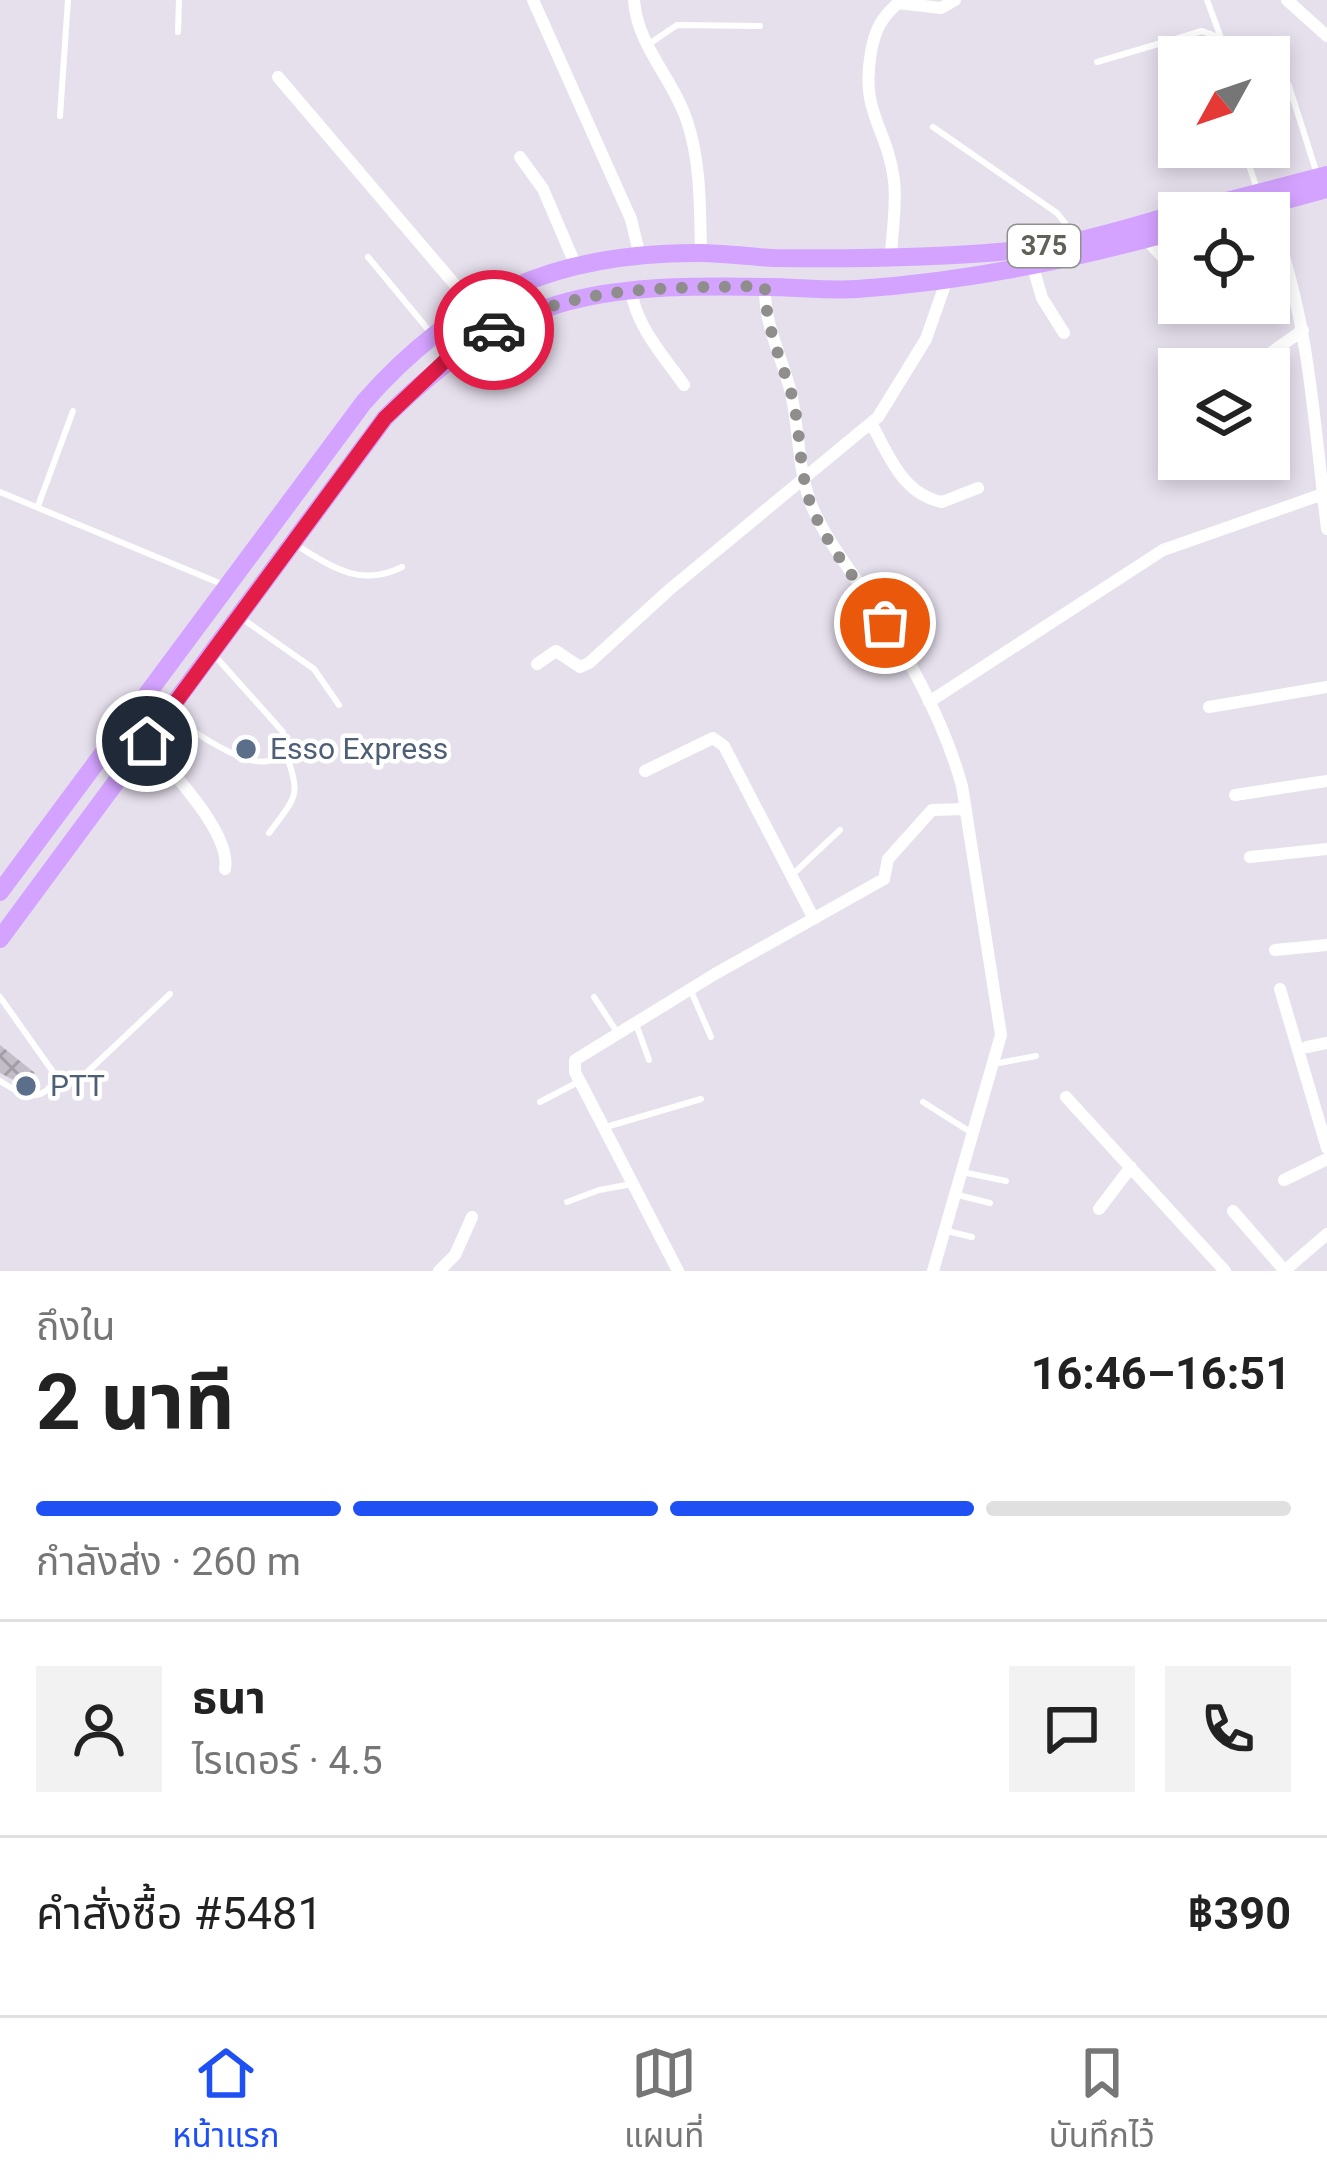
<!DOCTYPE html>
<html lang="th">
<head>
<meta charset="utf-8">
<style>
  body { margin:0; font-family:Roboto,"Noto Sans Thai",sans-serif; background:#f2f2f2; color:#222; height:100vh; display:flex; flex-direction:column; font-size:45px; white-space:nowrap }
  * { box-sizing:border-box; margin:0 }
  p { font-size:39px; color:#767676 }
  .icon { flex:none; width:66px; height:66px; fill:none; stroke:currentColor; stroke-width:2; stroke-linecap:round; stroke-linejoin:round }
  .map { position:relative; height:1271px; overflow:hidden }
  .drawer { display:flex; flex-direction:column; background:#fff; flex:1 }
  .drawer>* { flex:none }
  .needle { width:78px; rotate:230deg }
  .fabs { position:absolute; left:1158px; top:36px; display:grid; gap:24px }
  .fabs a { display:grid; place-items:center; width:132px; height:132px; border-radius:0px; background:#fff; box-shadow:0 6px 18px #0003; font-size:60px }
  .pin { position:absolute; display:grid; place-items:center; width:102px; height:102px; color:#fff; margin:-51px; border:6px solid #fff; border-radius:50%; box-shadow:0 3px 12px #0007 }
  .courier { position:absolute; display:grid; place-items:center; width:120px; height:120px; margin:-60px; border:9px solid #e11d48; border-radius:50%; background:#fff; color:#222; box-shadow:0 3px 15px #0007 }
  .overview em { font-style:normal; font-weight:700 }
  .overview div { display:flex; flex-direction:column-reverse }
  .overview { display:flex; align-items:center; justify-content:space-between; height:204px; padding:0 36px }
  h1 { font-size:78px; font-weight:700; line-height:90px }
  .bar { display:grid; grid-template-columns:repeat(4,1fr); gap:18px 12px; align-content:center; height:144px; padding:0 36px }
  .bar i { height:15px; border-radius:9px; background:#e0e0e0 }
  .bar .selected { background:#1f50f4 }
  .bar p { grid-column:span 4 }
  .line { display:flex; align-items:center; gap:30px; padding:0 36px; border-top:3px solid #e0e0e0 }
  .line div { flex:1 }
  .round { display:grid; place-items:center; flex:none; width:126px; height:126px; border-radius:0px; background:#f2f2f2 }
  .menu { display:flex; justify-content:space-around; align-items:center; height:168px; border-top:3px solid #e0e0e0; background:#fff; font-size:33px; color:#767676 }
  .menu a { display:grid; justify-items:center; gap:6px }
  .menu .selected { color:#1f50f4 }
  .map>svg:first-child { display:block }
</style>
</head>
<body>
<div class="map">
<svg width="1327" height="1271" viewBox="0 0 1327 1271">
  <defs>
    <pattern id="building-cross-hatch" width="8" height="8" patternUnits="userSpaceOnUse" patternTransform="scale(3)"><rect width="8" height="8" fill="#c2bdc8"/><path d="M0 0l8 8M0 8l8-8" fill="none" stroke="#a19da5"/></pattern>
  </defs>
  <rect width="100%" height="100%" fill="#e6e0ed"/>
  <path fill="url(#building-cross-hatch)" d="M0 1045 35 1073 25 1086 0 1073Z"/>
  <g fill="none" stroke-linecap="round" stroke-linejoin="round">
    <path stroke="#fff" stroke-width="6" d="M1207 0 1221 38
      M178 32 179 0
      M649 44 677 25 760 26
      M1097 62 1202 31 1221 38 1229 57
      M1269 69 1283 75 1289 86 1317 174
      M60 116 68 0
      M933 127 1057 213 1065 223 1067 239
      M1243 147 1257 189
      M368 257 431 333
      M0 492 224 585
      M38 506 73 411
      M296 545C332 567 361 588 402 567
      M240 617 314 669 339 705
      M170 715C194 732 287 800 283 732L215 656
      M269 833C300 792 300 796 284 747
      M792 875 840 830
      M691 991 711 1037
      M0 997 56 1076C44 1106 21 1095 0 1081
      M594 997 617 1032
      M636 1024 649 1060
      M994 1064 1036 1056
      M55 1083 83 1076 170 994
      M540 1102 580 1081
      M923 1102 972 1133
      M606 1127 701 1099
      M962 1172 1006 1181
      M958 1195 990 1203
      M567 1202 599 1190 632 1184
      M947 1231 972 1237"/>
    <path stroke="#fff" stroke-width="12" d="M533 0 631 219 640 257
      M634 0C637 46 673 78 687 121 701 162 700 210 701 253
      M1287 0 1327 36
      M278 77 474 307
      M520 157 543 189 576 266
      M1269 214C1309 313 1314 423 1327 529
      M1146 239 1179 275
      M891 256C892 231 897 204 894 180 887 126 860 114 871 52 875 30 881 18 898 3L941 8 955 0
      M1033 267 1042 298 1064 333
      M765 287C764 325 782 357 791 393 800 432 797 474 814 511 828 542 849 568 868 597 908 655 943 718 962 786L1001 1035 933 1271
      M631 290C636 326 663 355 684 385
      M1248 369 1303 330
      M871 423C889 455 902 494 942 502L978 488
      M537 664 556 651 580 667 589 663 669 590 878 417 926 339 947 279
      M929 702 1163 550 1323 494
      M1209 707 1327 687
      M147 741C170 771 232 833 225 869
      M645 771 713 738 724 746 814 919
      M1235 795 1327 781
      M1250 857 1327 849
      M1275 950 1327 945
      M1280 989 1327 1148
      M1307 1047 1327 1043
      M1066 1097 1225 1271
      M1284 1180 1327 1159
      M1099 1209 1131 1167
      M1233 1211 1285 1271
      M439 1271 455 1255 472 1217
      M678 1271 575 1072V1060L715 974 884 879 888 859 932 810 966 809
      M1284 1271 1327 1234"/>
    <path stroke="#d4a3ff" stroke-width="18" d="M1180 213 1327 175
      M1238 213 1327 189
      M0 892 364 402C459 294 558 252 701 253 725 253 749 257 774 258 852 259 932 258 1010 251 1068 247 1124 229 1179 213
      M0 939 385 418C511 292 595 284 766 287 796 287 827 291 857 289 969 281 1071 260 1179 230"/>
  </g>
  <g fill="none" stroke-linecap="round" stroke-linejoin="round">
    <path stroke="#8f8e8d" stroke-width="12" stroke-dasharray="0 21.6" d="M494 330C579 284 670 288 765 286 765 322 778 353 789 386 802 424 797 466 811 505 827 548 861 584 885 623"/>
    <path stroke="#e11d48" stroke-width="15" d="M147 741 385 418 447 359 494 330"/>
  </g>
  <g fill="#5c6f8a" stroke="#fff" stroke-width="4.5">
    <circle cx="246" cy="749" r="12"/>
    <circle cx="26" cy="1086" r="12"/>
  </g>
  <g text-anchor="middle" stroke-width="9" stroke-linejoin="round" paint-order="stroke">
    <rect fill="#fff" stroke="#90918b" stroke-width="3" x="1008" y="225" width="72" height="42" rx="9"/>
    <g font-size="27" font-weight="bold" fill="#606259">
      <text x="1044" y="255">375</text>
    </g>
    <g font-size="30" fill="#4e5e75" stroke="#fff" text-anchor="start">
      <text x="270" y="759">Esso Express</text>
      <text x="50" y="1096">PTT</text>
    </g>
  </g>
</svg>
<div class="fabs">
<a><svg class="needle" viewBox="-14 -14 28 28"><path d="M0-13l5 13h-10z" fill="#e53935"/><path d="M0 13l5-13h-10z" fill="#767676"/></svg></a>
<a><svg class="icon" aria-label="locate" viewBox="0 0 24 24"><circle cx="12" cy="12" r="6"/><path d="M12 2v4M12 18v4M2 12h4M18 12h4"/></svg></a>
<a><svg class="icon" aria-label="layers" viewBox="0 0 24 24"><path d="M12 4l9 5-9 5-9-5zM3 14l9 5 9-5"/></svg></a>
</div>
<div class="pin" style="left:885px;top:623px;background:#ea580c"><svg class="icon" aria-label="bag" viewBox="0 0 24 24"><path d="M5 8h14l-1 12H6zM9 8a3 3 0 0 1 6 0"/></svg></div>
<div class="pin" style="left:147px;top:741px;background:#1f2937"><svg class="icon" aria-label="home" viewBox="0 0 24 24"><path d="M3 11l9-7 9 7M6 9v11h12V9"/></svg></div>
<div class="courier" style="left:494px;top:330px"><svg class="icon" aria-label="car" viewBox="0 0 24 24"><path d="M5 17H2v-5l4-1 3-4h7l3 4 3 1v5h-3M9 17h6M6 11h13"/><circle cx="7" cy="17" r="2"/><circle cx="17" cy="17" r="2"/></svg></div>
</div>
<section class="drawer">
<div class="overview"><div><h1>2 นาที</h1><p>ถึงใน</p></div><em>16:46–16:51</em></div>
<div class="bar"><i class="selected"></i><i class="selected"></i><i class="selected"></i><i></i><p>กำลังส่ง · 260 m</p></div>
<div class="line" style="height:216px"><a class="round"><svg class="icon" aria-label="person" viewBox="0 0 24 24"><circle cx="12" cy="8" r="4"/><path d="M4 21q1-7 8-7t8 7"/></svg></a><div><b>ธนา</b><p>ไรเดอร์ · 4.5</p></div><a class="round"><svg class="icon" aria-label="chat" viewBox="0 0 24 24"><path d="M4 5h16v11H9l-5 4z"/></svg></a><a class="round"><svg class="icon" aria-label="phone" viewBox="0 0 24 24"><path d="M5 4h4l2 5-3 2q2 4 5 5l2-3 5 2v4C11 20 4 13 5 4z"/></svg></a></div>
<div class="line" style="height:156px"><div>คำสั่งซื้อ #5481</div><b>฿390</b></div>
</section>
<nav class="menu">
<a class="selected"><svg class="icon" aria-label="home" viewBox="0 0 24 24"><path d="M3 11l9-7 9 7M6 9v11h12V9"/></svg>หน้าแรก</a>
<a><svg class="icon" aria-label="map" viewBox="0 0 24 24"><path d="M3 6l6-2 6 2 6-2v14l-6 2-6-2-6 2zM9 4v14M15 6v14"/></svg>แผนที่</a>
<a><svg class="icon" aria-label="saved" viewBox="0 0 24 24"><path d="M7 4h10v16l-5-4-5 4z"/></svg>บันทึกไว้</a>
</nav>
</body>
</html>
